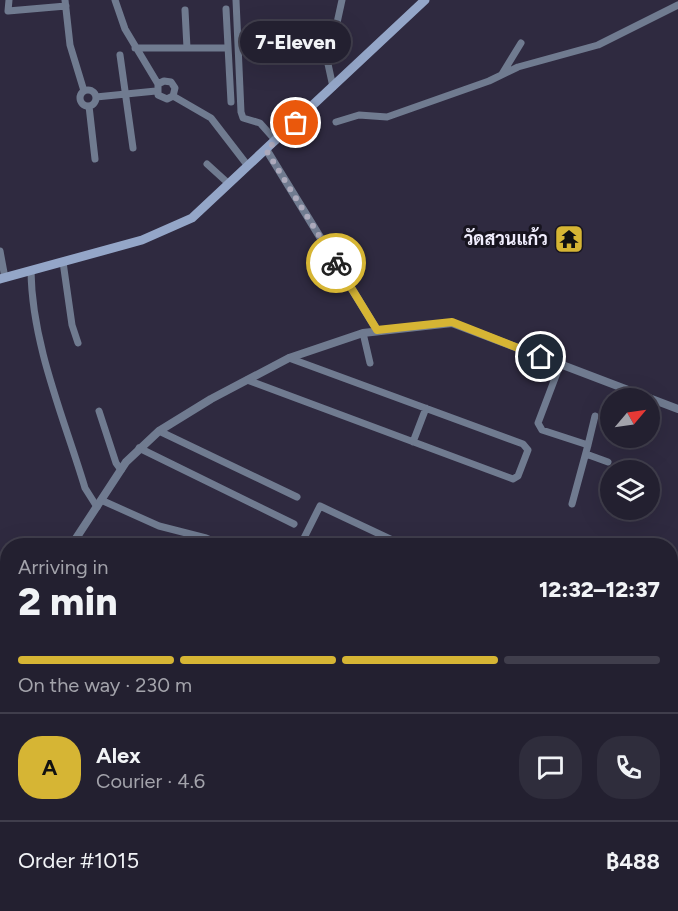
<!DOCTYPE html>
<html lang="en">
<head>
<meta charset="utf-8">
<style>
  body { margin:0; font-family:Figtree,Sarabun,sans-serif; background:#2f2d3c; color:#f1f3f6; height:100vh; display:flex; flex-direction:column; font-size:22px; white-space:nowrap }
  * { box-sizing:border-box; margin:0 }
  p { font-size:20px; color:#a3a3ab }
  .icon { flex:none; width:33px; height:33px; fill:none; stroke:currentColor; stroke-width:2; stroke-linecap:round; stroke-linejoin:round }
  .map { position:relative; flex:1; overflow:hidden }
  .side { position:absolute; left:0px; top:538px; width:678px; height:374px; display:flex; flex-direction:column; background:#232030; border-radius:24px 24px 0 0; box-shadow:0 6px 24px #0002,0 0 0 2px #403e4c }
  .side>* { flex:none }
  .needle { width:39px; rotate:61deg }
  .fabs { position:absolute; left:600px; top:388px; display:grid; gap:12px }
  .fabs a { display:grid; place-items:center; width:60px; height:60px; border-radius:50%; background:#232030; box-shadow:0 6px 24px #0002,0 0 0 2px #403e4c; font-size:30px }
  .pin { position:absolute; display:grid; place-items:center; width:51px; height:51px; color:#fff; margin:-26px; border:3px solid #fff; border-radius:50%; box-shadow:0 2px 6px #0007 }
  .courier { position:absolute; display:grid; place-items:center; width:60px; height:60px; margin:-30px; border:4px solid #d6b534; border-radius:50%; background:#fff; color:#222; box-shadow:0 2px 8px #0007 }
  .bubble { position:absolute; height:42px; border-radius:21px; background:#232030; box-shadow:0 6px 24px #0002,0 0 0 2px #403e4c; font-size:20px; font-weight:800; line-height:42px; text-align:center }
  .head em { font-style:normal; font-weight:800 }
  .head div { display:flex; flex-direction:column-reverse }
  .head { display:flex; align-items:center; justify-content:space-between; height:102px; padding:0 18px }
  h1 { font-size:39px; font-weight:800; line-height:45px }
  .bar { display:grid; grid-template-columns:repeat(4,1fr); gap:9px 6px; align-content:center; height:72px; padding:0 18px }
  .bar i { height:8px; border-radius:4px; background:#403e4c }
  .bar .current { background:#d6b534 }
  .bar p { grid-column:span 4 }
  .line { display:flex; align-items:center; gap:15px; padding:0 18px; border-top:2px solid #403e4c }
  .line div { flex:1 }
  .round { display:grid; place-items:center; flex:none; width:63px; height:63px; border-radius:24px; background:#2f2d3c }
  .map>svg:first-child { display:block }
</style>
</head>
<body>
<div class="map">
<svg width="678" height="911" viewBox="0 0 678 911">
  <rect width="100%" height="100%" fill="#2f2a40"/>
  <g fill="none" stroke-linecap="round" stroke-linejoin="round">
    <path stroke="#707b90" stroke-width="7" d="M9 0 8 11 66 6
      M65 0 70 45 84 91
      M115 0 125 29 158 84V95L167 99 173 96 175 88 171 82 164 81 158 84
      M236 0 241 112 243 118 260 123 276 141
      M226 9 231 102
      M185 10 187 48
      M135 48H228
      M120 55 133 148
      M502 74 521 43
      M333 87 328 64 342 0
      M80 98a8 8 0 1 1 16 0a8 8 0 1 1-16 0Z
      M173 96 211 118 248 166
      M96 97 156 91
      M89 106 95 159
      M336 122 359 115 387 117 489 81 518 67 598 45 678 5
      M207 164 229 184
      M0 251 5 278
      M63 262 72 325 78 343
      M31 271C32 345 64 418 85 488L97 507
      M363 333 370 363
      M560 365 538 423 542 430 588 445 572 504
      M247 380 513 479 518 476 528 450 523 444 289 358
      M99 411 116 463 121 470
      M159 431 297 497
      M413 442 426 408
      M588 445 595 416
      M139 448 294 524
      M586 454 608 462
      M101 500 159 526 206 538 224 546
      M304 538 320 546
      M300 546 320 506 405 546
      M670 651 678 654
      M0 675 8 678
      M670 696 674 698
      M670 771 678 774
      M0 819 8 823
      M4 887 8 878
      M53 904 72 911
      M202 904 218 911
      M586 904H593
      M530 911 532 904"/>
    <path stroke="#707b90" stroke-width="8" d="M266 149 377 330
      M71 546 126 462 159 431 211 399 289 358 363 333 452 323 678 409
      M0 645 8 635"/>
    <path stroke="#94a6c8" stroke-width="9" d="M0 279 142 240 192 218 425 0"/>
  </g>
  <g fill="none" stroke-linecap="round" stroke-linejoin="round">
    <path stroke="#aca9bb" stroke-width="6" stroke-dasharray="0 10.8" d="M296 123 266 150 336 263"/>
    <path stroke="#d6b534" stroke-width="8" d="M336 263 377 330 452 322 541 357"/>
  </g>
  <defs>
    <g id="temple-square" transform="scale(1.5)"><rect x="-9" y="-9" width="18" height="18" rx="4" fill="#d6b534" stroke="#17141f"/><path d="M0-6L5-2H3V0L6.5 2.5H4V6H1.5V3h-3V6H-4V2.5H-6.5L-3 0V-2H-5Z" fill="#111"/></g>
  </defs>
  <g fill-rule="evenodd">
    <use href="#temple-square" x="569" y="239"/>
  </g>
  <g text-anchor="middle" stroke-width="6" stroke-linejoin="round" paint-order="stroke">
    <g font-size="18" font-weight="bold" fill="#f0edfd" stroke="#17141f" text-anchor="end">
      <text x="548" y="245">วัดสวนแก้ว</text>
    </g>
  </g>
</svg>
<div class="fabs">
<a><svg class="needle" viewBox="-14 -14 28 28"><path d="M0-13l5 13h-10z" fill="#e53935"/><path d="M0 13l5-13h-10z" fill="#a3a3ab"/></svg></a>
<a><svg class="icon" aria-label="layers" viewBox="0 0 24 24"><path d="M12 4l9 5-9 5-9-5zM3 14l9 5 9-5"/></svg></a>
</div>
<div class="pin" style="left:296px;top:123px;background:#ea580c"><svg class="icon" aria-label="bag" viewBox="0 0 24 24"><path d="M5 8h14l-1 12H6zM9 8a3 3 0 0 1 6 0"/></svg></div>
<div class="pin" style="left:541px;top:357px;background:#1f2937"><svg class="icon" aria-label="home" viewBox="0 0 24 24"><path d="M3 11l9-7 9 7M6 9v11h12V9"/></svg></div>
<div class="courier" style="left:336px;top:263px"><svg class="icon" aria-label="bike" viewBox="0 0 24 24"><circle cx="6" cy="16" r="4"/><circle cx="18" cy="16" r="4"/><path d="M6 16l4-8h5l3 8M10 8l3 8H6M13 5h3"/></svg></div>
<div class="bubble" style="left:240px;top:21px;width:111px">7-Eleven</div>
<section class="side">
<div class="head"><div><h1>2 min</h1><p>Arriving in</p></div><em>12:32–12:37</em></div>
<div class="bar"><i class="current"></i><i class="current"></i><i class="current"></i><i></i><p>On the way · 230 m</p></div>
<div class="line" style="height:108px"><b class="round" style="background:#d6b534;color:#111">A</b><div><b>Alex</b><p>Courier · 4.6</p></div><a class="round"><svg class="icon" aria-label="chat" viewBox="0 0 24 24"><path d="M4 5h16v11H9l-5 4z"/></svg></a><a class="round"><svg class="icon" aria-label="phone" viewBox="0 0 24 24"><path d="M5 4h4l2 5-3 2q2 4 5 5l2-3 5 2v4C11 20 4 13 5 4z"/></svg></a></div>
<div class="line" style="height:78px"><div>Order #1015</div><b>฿488</b></div>
</section>
</div>
</body>
</html>
